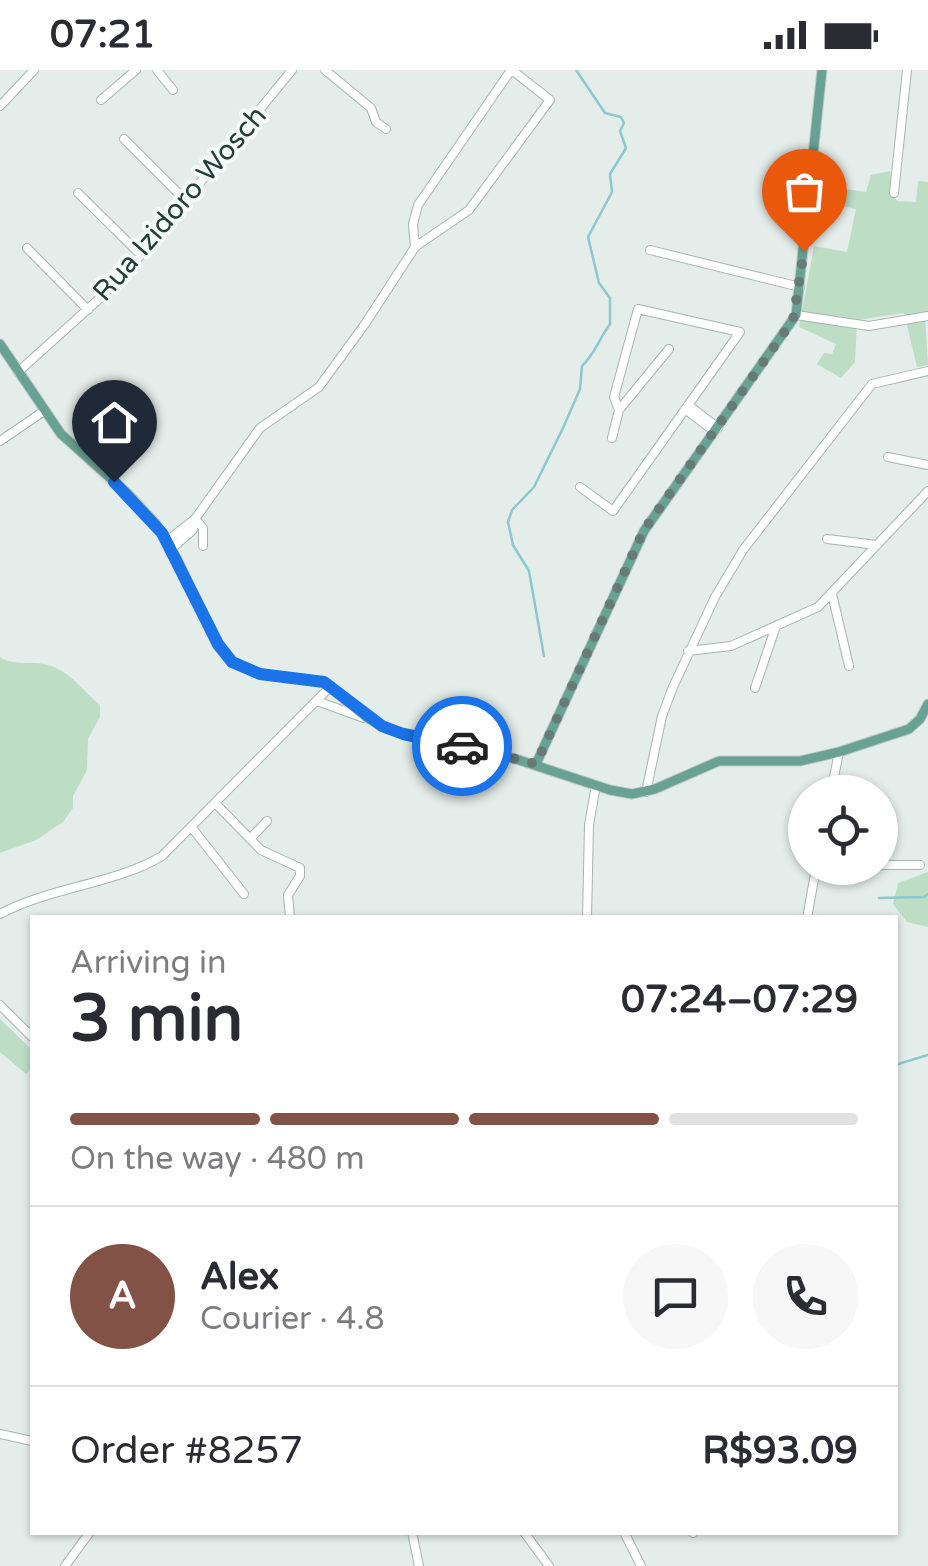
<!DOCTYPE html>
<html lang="en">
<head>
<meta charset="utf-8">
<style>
  body { margin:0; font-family:"Varela Round",sans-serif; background:#f7f7f7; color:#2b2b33; height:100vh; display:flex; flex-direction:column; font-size:38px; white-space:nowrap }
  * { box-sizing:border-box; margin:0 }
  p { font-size:32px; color:#7c7c81 }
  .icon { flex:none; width:55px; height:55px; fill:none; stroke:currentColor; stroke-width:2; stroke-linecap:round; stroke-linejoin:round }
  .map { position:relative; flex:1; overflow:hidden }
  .details { position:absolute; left:30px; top:845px; width:868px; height:620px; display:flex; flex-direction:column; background:#fff; border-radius:0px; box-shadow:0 2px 8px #0004 }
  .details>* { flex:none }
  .fabs { position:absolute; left:788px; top:705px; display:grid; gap:20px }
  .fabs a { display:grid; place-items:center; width:110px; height:110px; border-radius:50%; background:#fff; box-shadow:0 2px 8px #0004; font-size:50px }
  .pin { position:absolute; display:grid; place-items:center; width:85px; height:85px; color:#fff; margin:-102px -42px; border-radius:50% 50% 50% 0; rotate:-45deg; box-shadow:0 0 10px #0007 }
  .pin .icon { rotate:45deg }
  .courier { position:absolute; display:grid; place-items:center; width:100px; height:100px; margin:-50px; border:8px solid #1a73e8; border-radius:50%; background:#fff; color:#222; box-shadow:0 2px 12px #0007 }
  .summary em { font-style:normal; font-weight:800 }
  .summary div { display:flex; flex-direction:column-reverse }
  .summary { display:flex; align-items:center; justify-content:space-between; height:170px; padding:0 40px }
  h1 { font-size:65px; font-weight:800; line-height:75px }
  .bar { display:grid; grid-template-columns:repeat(4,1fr); gap:15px 10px; align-content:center; height:120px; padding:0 40px }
  .bar i { height:12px; border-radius:8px; background:#e1e1e2 }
  .bar .current { background:#835247 }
  .bar p { grid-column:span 4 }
  .line { display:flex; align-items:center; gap:25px; padding:0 40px; border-top:2px solid #e1e1e2 }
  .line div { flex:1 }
  .round { display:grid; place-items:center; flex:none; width:105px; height:105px; border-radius:52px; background:#f7f7f7 }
  .status { display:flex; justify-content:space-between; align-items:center; height:70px; padding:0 50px; background:#fff; direction:ltr }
  .status svg { height:28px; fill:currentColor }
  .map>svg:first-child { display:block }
</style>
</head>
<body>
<div class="status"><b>07:21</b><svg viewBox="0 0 49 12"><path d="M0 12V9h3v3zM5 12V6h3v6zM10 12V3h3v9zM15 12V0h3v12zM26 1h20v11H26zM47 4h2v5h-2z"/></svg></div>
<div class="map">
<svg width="928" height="1496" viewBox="0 0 928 1496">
  <rect width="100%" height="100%" fill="#e4ede9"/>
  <path fill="#bdddc5" d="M890 101 892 123 897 131 916 132 918 111 928 112V243L925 244 928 295 917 297 904 243 857 250 855 292 841 308 817 294 824 283 832 284 836 274 799 257 814 176 847 182 856 139 843 136 845 119 866 122 871 105Z
    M0 587C14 597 32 590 48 595 70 601 83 621 100 635V647L88 669 87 700 73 726V738L63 752 36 770 0 783Z
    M928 802V857L907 852 893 834 898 813Z
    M0 949 32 980V999L26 1004 0 982Z"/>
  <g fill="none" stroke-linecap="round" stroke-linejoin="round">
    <path stroke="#8dc7d0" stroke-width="2.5" d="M544 586 529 501 513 475 508 452 512 440 534 417 563 358 580 319 582 296C595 284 599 269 610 254V228L599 213 588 167 612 122 610 104 626 78 620 61 624 53 621 47 605 43 576 0
      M879 828 924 827 928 824
      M895 995 928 985"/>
    <g stroke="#a6b5b0" stroke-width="10">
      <path id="minor" d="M157 0 173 20
        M325 0 371 38 376 52 386 59
        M101 30 136 0
        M0 36 34 0
        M124 69 186 131
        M78 123 141 185
        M894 123 907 0
        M415 177 413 154 418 135 511 0
        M27 178 88 240
        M650 180 800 217
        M796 245 869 256 928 246
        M18 302 99 229 141 185 292 0
        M688 335 718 358
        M685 339 710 358
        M612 368 619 340 669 279
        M0 371 44 341
        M888 387 928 395
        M580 417 613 441 740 262 638 239 614 327 619 340
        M195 449 203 458V476
        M827 469 877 475
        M167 471 195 449 260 358 319 317 365 254 415 177 469 140 550 30 512 0
        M171 479 193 460 195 449
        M832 524 849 596
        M688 581 731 576 818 537 928 421
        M755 618 776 556
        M317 631 364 648
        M646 722 662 646 673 617 715 527 743 480 872 314 928 301
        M831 722 839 682
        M215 733 261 780 300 798V806L288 825 290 848
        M192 758 244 824
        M250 769 267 751
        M880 795H920
        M0 844C50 817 116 814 162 786L331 616
        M587 848 589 755 596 715
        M807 848 816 798
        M0 935 32 967
        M0 1364 32 1371
        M412 1462 419 1496
        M524 1462 549 1496
        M624 1462 641 1496
        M693 1462V1463
        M65 1496 90 1462"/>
    </g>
    <g stroke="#c1c9c7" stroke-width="11">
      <path id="major" d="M0 274 61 364 127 423 156 454 177 489 217 575 232 592 260 604 324 612 366 647 387 659 516 689 610 720 632 724 655 719 719 691H800L839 682 909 659 920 649 928 634
        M536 694 644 461 796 245 822 0"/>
    </g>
    <use href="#minor" stroke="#fff" stroke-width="8"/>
    <use href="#major" stroke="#69a192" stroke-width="9"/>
  </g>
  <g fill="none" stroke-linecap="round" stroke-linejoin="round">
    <path stroke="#677b75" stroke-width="10" stroke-dasharray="0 18" d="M462 676 536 694 644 460 793 250 804 181"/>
    <path stroke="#1a73e8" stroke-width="12" d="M114 412 162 463 218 574 232 592 260 604 324 612 382 656 403 664 462 676"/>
  </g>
  <g text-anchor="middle" stroke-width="8" stroke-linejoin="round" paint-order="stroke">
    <g font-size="28" fill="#233e37" stroke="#f4f9f7">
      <text transform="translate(179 133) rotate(-49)" y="10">Rua Izidoro Wosch</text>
    </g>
  </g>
</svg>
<div class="fabs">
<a><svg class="icon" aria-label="locate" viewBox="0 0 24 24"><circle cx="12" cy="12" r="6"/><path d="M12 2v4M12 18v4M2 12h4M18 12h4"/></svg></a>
</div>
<div class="pin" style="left:804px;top:181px;background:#ea580c"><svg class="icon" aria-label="bag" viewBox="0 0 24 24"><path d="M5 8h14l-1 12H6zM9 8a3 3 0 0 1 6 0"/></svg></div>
<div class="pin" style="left:114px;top:412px;background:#1f2937"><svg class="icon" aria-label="home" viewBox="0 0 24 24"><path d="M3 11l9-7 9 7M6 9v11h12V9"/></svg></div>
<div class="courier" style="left:462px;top:676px"><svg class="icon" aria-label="car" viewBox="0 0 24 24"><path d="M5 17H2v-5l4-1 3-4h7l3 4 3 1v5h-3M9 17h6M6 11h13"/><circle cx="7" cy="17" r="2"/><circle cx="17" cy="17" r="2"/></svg></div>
<section class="details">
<div class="summary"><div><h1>3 min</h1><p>Arriving in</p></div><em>07:24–07:29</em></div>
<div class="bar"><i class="current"></i><i class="current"></i><i class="current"></i><i></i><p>On the way · 480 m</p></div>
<div class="line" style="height:180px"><b class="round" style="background:#835247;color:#fff">A</b><div><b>Alex</b><p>Courier · 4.8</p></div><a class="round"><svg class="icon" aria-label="chat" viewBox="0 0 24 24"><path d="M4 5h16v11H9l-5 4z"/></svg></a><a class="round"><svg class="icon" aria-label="phone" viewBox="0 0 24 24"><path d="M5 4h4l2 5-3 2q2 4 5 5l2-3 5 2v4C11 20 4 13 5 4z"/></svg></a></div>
<div class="line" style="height:130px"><div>Order #8257</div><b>R$93.09</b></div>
</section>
</div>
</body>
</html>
